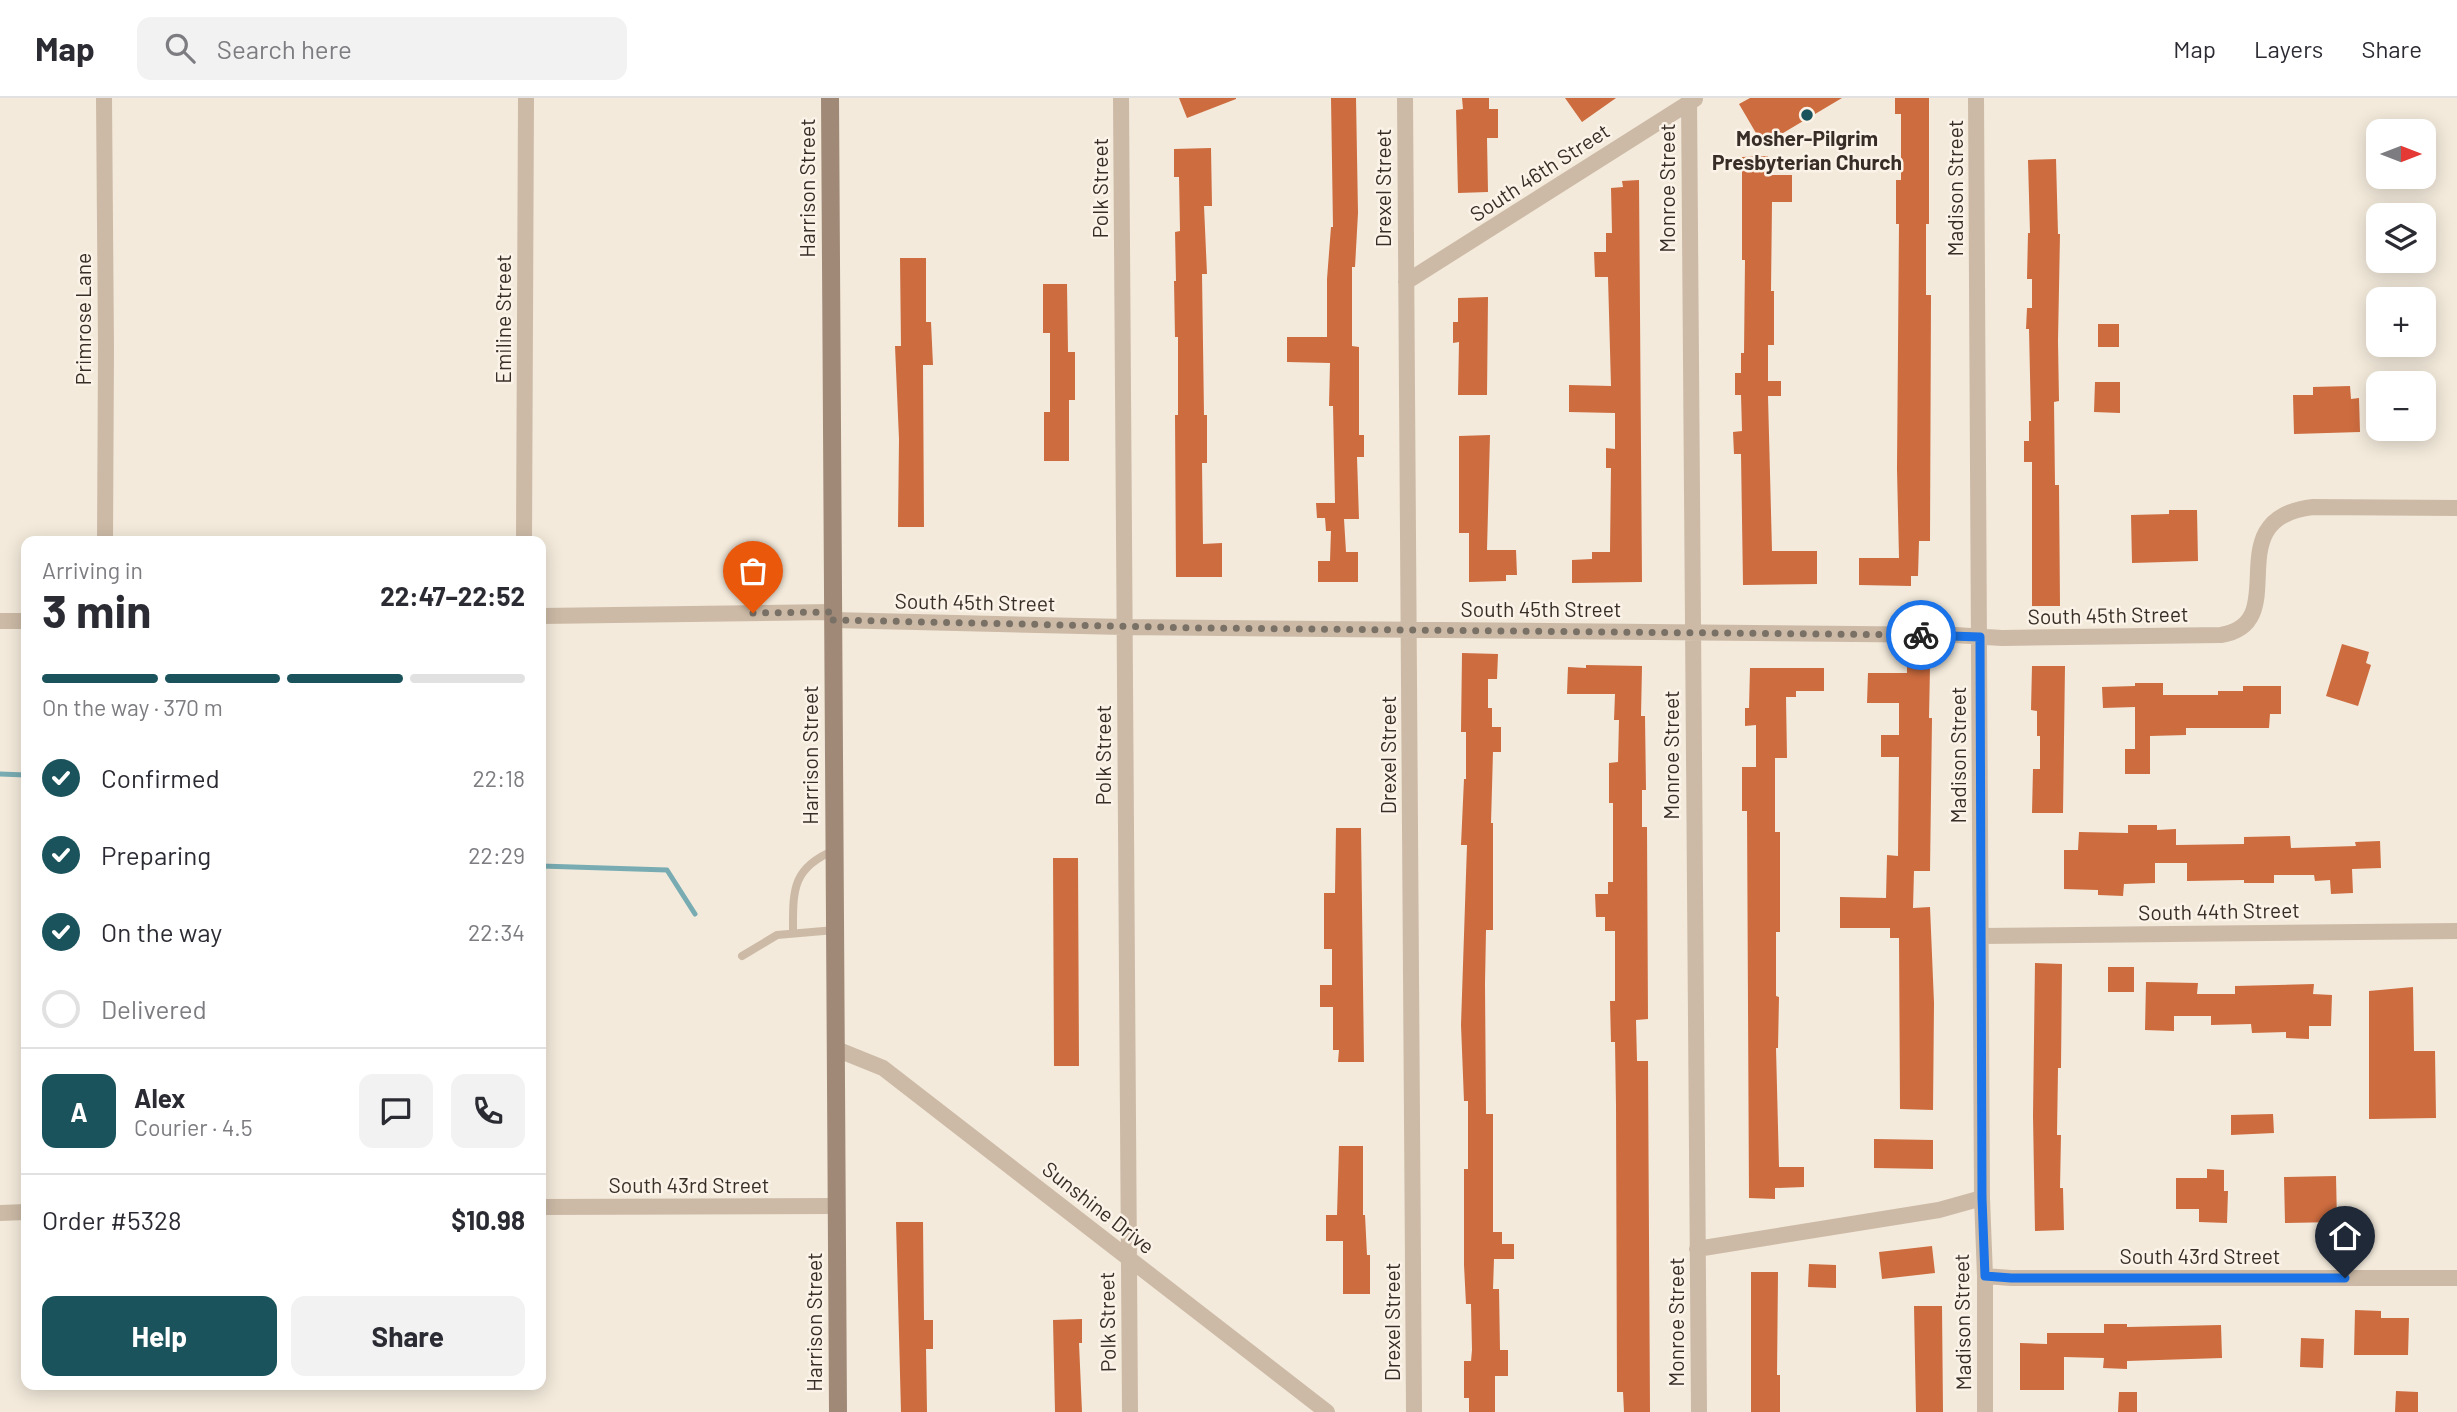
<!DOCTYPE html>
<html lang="en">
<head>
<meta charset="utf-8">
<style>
  body { margin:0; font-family:Barlow,sans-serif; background:#f2f2f3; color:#2b2b33; height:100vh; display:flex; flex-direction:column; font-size:26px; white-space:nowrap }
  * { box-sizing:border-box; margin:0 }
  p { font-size:23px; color:#7c7c81 }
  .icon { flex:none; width:38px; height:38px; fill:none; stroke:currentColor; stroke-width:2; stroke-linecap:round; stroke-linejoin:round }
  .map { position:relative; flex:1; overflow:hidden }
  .drawer { position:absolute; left:21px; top:438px; width:525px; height:854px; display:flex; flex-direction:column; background:#fff; border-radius:14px; box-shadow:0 4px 18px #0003 }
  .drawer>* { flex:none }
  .needle { width:46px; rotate:90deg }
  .controls { position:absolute; left:2366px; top:21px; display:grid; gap:14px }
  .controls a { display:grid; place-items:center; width:70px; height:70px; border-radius:14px; background:#fff; box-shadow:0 4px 18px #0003; font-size:35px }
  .pin { position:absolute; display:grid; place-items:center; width:60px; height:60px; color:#fff; margin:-72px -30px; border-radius:50% 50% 50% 0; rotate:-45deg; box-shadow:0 0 7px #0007 }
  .pin .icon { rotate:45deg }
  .courier { position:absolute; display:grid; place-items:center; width:70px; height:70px; margin:-35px; border:5px solid #1a73e8; border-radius:50%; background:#fff; color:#222; box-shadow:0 2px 9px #0007 }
  .overview em { font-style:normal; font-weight:700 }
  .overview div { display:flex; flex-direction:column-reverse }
  .overview { display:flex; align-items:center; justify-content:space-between; height:119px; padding:0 21px }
  h1 { font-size:46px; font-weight:700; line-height:52px }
  .bar { display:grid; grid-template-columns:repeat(4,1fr); gap:10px 7px; align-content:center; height:84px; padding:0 21px }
  .bar i { height:9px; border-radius:5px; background:#e1e1e2 }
  .bar .selected { background:#1a535c }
  .bar p { grid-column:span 4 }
  .line { display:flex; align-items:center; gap:18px; padding:0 21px; border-top:2px solid #e1e1e2 }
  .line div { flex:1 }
  .round { display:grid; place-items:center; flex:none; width:74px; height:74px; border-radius:14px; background:#f2f2f3 }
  ol { padding:0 21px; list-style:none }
  li { display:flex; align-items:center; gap:21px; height:77px }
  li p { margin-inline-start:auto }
  li .icon { padding:7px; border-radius:50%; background:#1a535c; color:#fff; stroke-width:4 }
  li:last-child { color:#7c7c81 }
  li i { width:38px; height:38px; border:4px solid #e1e1e2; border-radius:50% }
  .cta { display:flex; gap:14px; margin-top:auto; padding:14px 21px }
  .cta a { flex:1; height:80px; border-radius:14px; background:#1a535c; color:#fff; font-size:28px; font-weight:700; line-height:80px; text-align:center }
  .cta a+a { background:#f2f2f3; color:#2b2b33 }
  header { display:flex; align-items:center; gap:42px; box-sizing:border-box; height:98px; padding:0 35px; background:#fff; border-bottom:2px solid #e1e1e2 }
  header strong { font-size:33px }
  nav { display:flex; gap:38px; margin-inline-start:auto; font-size:24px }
  .search { width:490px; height:63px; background:#f2f2f3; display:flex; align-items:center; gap:18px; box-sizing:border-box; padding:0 24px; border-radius:14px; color:#7c7c81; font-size:26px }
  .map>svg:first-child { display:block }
</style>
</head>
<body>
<header>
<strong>Map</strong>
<div class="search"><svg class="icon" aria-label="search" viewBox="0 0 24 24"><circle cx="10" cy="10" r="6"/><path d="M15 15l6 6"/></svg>Search here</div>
<nav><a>Map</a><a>Layers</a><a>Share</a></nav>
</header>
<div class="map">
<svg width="2457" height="1314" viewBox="0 0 2457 1314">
  <rect width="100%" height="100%" fill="#f3eadb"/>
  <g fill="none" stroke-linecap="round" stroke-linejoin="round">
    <path stroke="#78acb2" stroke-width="5" d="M0 676 26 677
      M541 768 667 772 695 816"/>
  </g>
  <path fill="#cd6c3f" d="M1179 0H1236V1L1187 20Z
    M1331 0H1356L1358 115 1355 169H1352V248L1359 249V337H1364V359H1357L1359 421H1344L1346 454H1358V484H1318V463H1330L1331 433H1326L1325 420H1317L1316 405H1335L1333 308H1329L1330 265 1287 264V239H1327V181L1331 129H1333Z
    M1462 0H1489V11H1498V40H1487L1488 94 1458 95 1456 12 1463 11Z
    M1565 0H1616L1582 24Z
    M1750 0H1842L1763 47 1739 6Z
    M1895 0H1929V126H1926V197H1931L1930 443H1919L1918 478H1911V488L1859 487V460H1899L1897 371 1899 126H1896V82H1901V16H1895Z
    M1211 50 1212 108H1204L1207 176H1202L1204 317H1207V365H1202L1203 446 1222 445V479H1176L1175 317H1178V239H1175L1174 183H1176L1175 134 1180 133 1179 79H1174V51Z
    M1768 58V77H1792V104H1772L1771 193H1774V247H1768V283H1781V298H1768L1772 453H1817V486L1743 487 1741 356H1734L1733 334 1742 333 1741 297H1735V275H1741V255H1744L1745 162H1742V59Z
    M2056 61 2058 136H2060L2058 243 2059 303 2054 304 2055 387H2059L2060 508H2032V364H2024V343H2029V323H2031L2029 231H2026L2027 210H2032V181H2027L2028 135H2030L2028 62Z
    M1639 82 1642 484 1572 485V462L1592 461V454H1610L1611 370H1606V350L1615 351V315L1569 314V287L1611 288 1608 179H1595L1594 154H1606V135H1612L1611 90 1623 89 1622 83Z
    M900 160H926V224H931L933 267H923L924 429H898L899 341 895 248H901Z
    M1043 186H1067L1068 254H1075V302H1069V363H1044V314H1050V235H1043Z
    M1488 199 1487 297H1458L1459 244 1453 245V224H1458V200Z
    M2098 226H2119V249H2098Z
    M2095 284H2120V315L2094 314Z
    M2350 288 2351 301 2359 300 2360 334 2294 336 2293 297H2313V289Z
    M1490 337 1487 452H1516L1517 477H1506V483L1469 484V435H1459V338Z
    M2169 412H2197L2198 463 2132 465 2131 417 2169 416Z
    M2342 546 2369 554 2366 565 2371 567 2358 608 2326 598Z
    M1462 555 1498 556 1497 581H1488V610H1492V629H1501V654H1493L1491 725H1493V832H1486L1485 886 1486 1016H1493V1134H1502V1146H1514V1161H1494L1493 1191H1499L1500 1252H1508V1278H1495V1314H1469V1300H1464V1263H1471L1472 1252 1471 1206H1466L1464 1167V1071H1468V1003H1464L1461 927 1467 747H1461L1464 681H1466V634H1461Z
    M1586 567 1642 568 1641 618H1645L1646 692H1642V729H1647L1648 921 1636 922 1637 963H1648L1650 1314H1624L1623 1294H1617L1616 1007 1615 944H1611L1610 903H1615V833H1605V819H1596L1595 796H1608V784H1613V705H1609V665L1618 664 1619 622H1614L1615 596H1567L1568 569 1586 570Z
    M2032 568H2065L2063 715H2032L2033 671H2040V638H2037V613L2031 612Z
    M1907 569H1930L1929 620H1932L1930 773H1914L1913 810 1930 809 1934 905 1933 1012 1900 1011 1899 840H1890V830H1840V799L1886 800 1887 757 1898 758 1899 659H1881V637H1899V605H1867L1868 575H1907Z
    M1750 570H1824V593H1796V599H1786L1787 660H1775V734H1780V834H1776V898L1779 899 1778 950H1776L1779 1069H1804V1089L1775 1090V1101L1749 1100 1747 713H1742V669H1756V627L1745 628V610H1749Z
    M2135 585H2163V597H2218V593H2243V588H2281V616H2270L2269 630H2186V637L2150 638V676H2125V651H2135V609L2103 610 2102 589 2135 588Z
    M2128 727H2157V732L2176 731V747L2244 746V739L2290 738 2291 750 2356 748 2355 744 2380 743 2381 770 2352 771 2353 795 2331 796 2330 782 2315 783 2314 777H2274V785H2244V782L2187 783V765H2155V785L2124 786 2123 798 2098 797V792L2064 791V752H2078L2079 734 2128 735Z
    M1336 730H1361L1364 964H1338L1339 952H1333V909H1320V887H1332V851H1324V795H1335Z
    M1053 760H1078L1079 968H1054Z
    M2035 865 2062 866 2061 970H2058L2057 1037H2061L2060 1090H2063L2064 1132 2035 1133 2033 1018Z
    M2108 869H2134V894H2108Z
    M2146 884 2198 885 2197 896H2235V888L2314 886 2313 896 2332 897 2331 928H2309V941L2286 940V934L2252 935 2251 926 2211 927V918H2174V933L2145 932Z
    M2413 889 2414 953H2435L2436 1020 2369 1021V893Z
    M2273 1016 2274 1035 2231 1037V1017Z
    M1874 1041 1933 1042V1071L1874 1070Z
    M1339 1048H1363V1117H1365L1367 1157H1370V1196H1343V1143H1326V1117H1337Z
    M2207 1071 2224 1072V1093H2228L2227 1125 2199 1124V1111H2176V1080H2207Z
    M2336 1078 2337 1124 2285 1125 2284 1079Z
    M896 1124H923L924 1222H933V1251H926L927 1314H901Z
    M1932 1148 1935 1175 1882 1181 1879 1154Z
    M1809 1166 1836 1167V1190L1808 1189Z
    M1751 1174H1778L1777 1277H1780V1314H1751Z
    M1914 1208H1942L1943 1314H1916Z
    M2355 1212 2381 1213V1220H2409L2408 1257H2354Z
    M1082 1221V1245H1079L1082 1314H1055L1053 1222Z
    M2104 1226H2127V1229L2221 1227 2222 1260 2127 1263V1271L2103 1270 2104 1260 2064 1259V1292H2020V1245L2047 1246V1235H2104Z
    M2301 1240 2324 1241 2323 1270 2300 1269Z
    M2396 1293 2418 1294V1314H2395Z
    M2119 1294H2137V1314H2118Z"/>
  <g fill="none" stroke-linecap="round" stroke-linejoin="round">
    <path stroke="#ccbaa6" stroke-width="8" d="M793 835C793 793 791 770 835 752
      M742 858 777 837 835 832"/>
    <path stroke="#ccbaa6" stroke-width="16" d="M104 0 106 251 105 443
      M1121 0 1130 1314
      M1405 0 1414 1314
      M1689 0 1699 1314
      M1976 0 1982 1100 1985 1178V1314
      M1406 184 1695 1
      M524 443 526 0
      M541 518 833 514
      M833 522 1124 529 1955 537 2002 540 2221 537C2296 525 2214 420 2313 409L2457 410
      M0 523H26
      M1981 838 2457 833
      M836 951 883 970 1327 1314
      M541 1109 837 1108
      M0 1115 26 1114
      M1697 1151 1939 1112 1982 1100
      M1985 1178 2011 1180H2457"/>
    <path stroke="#a08977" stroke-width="18" d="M830 0 838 1314"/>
  </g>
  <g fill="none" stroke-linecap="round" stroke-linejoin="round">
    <path stroke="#797066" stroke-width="7" stroke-dasharray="0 12.6" d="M753 515 833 514V522L1202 530 1921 537"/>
    <path stroke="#1a73e8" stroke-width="9" d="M1921 537 1980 539 1982 1100 1985 1178 2011 1180H2345"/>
  </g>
  <circle fill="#1a535c" stroke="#fbf3e8" stroke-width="2.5" cx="1807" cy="17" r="7"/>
  <g text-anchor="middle" stroke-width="5" stroke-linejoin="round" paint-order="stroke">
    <g font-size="21" font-weight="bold" fill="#382e27" stroke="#fbf3e8">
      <text x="1807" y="48">Mosher-Pilgrim<tspan x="1807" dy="24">Presbyterian Church</tspan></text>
    </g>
    <g font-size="21" fill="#382e27" stroke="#fbf3e8">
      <text transform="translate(1540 75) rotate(-33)" y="7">South 46th Street</text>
      <text transform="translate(808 90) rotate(-90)" y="7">Harrison Street</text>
      <text transform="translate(1101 90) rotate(-90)" y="7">Polk Street</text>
      <text transform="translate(1384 90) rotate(-90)" y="7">Drexel Street</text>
      <text transform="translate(1668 90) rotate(-90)" y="7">Monroe Street</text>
      <text transform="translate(1956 90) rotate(-90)" y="7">Madison Street</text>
      <text transform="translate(84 221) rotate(-90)" y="7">Primrose Lane</text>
      <text transform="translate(504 221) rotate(-90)" y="7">Emiline Street</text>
      <text transform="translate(975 505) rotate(1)" y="7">South 45th Street</text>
      <text x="1541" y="519">South 45th Street</text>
      <text transform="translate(2108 518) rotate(-1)" y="7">South 45th Street</text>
      <text transform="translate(811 657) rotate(-90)" y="7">Harrison Street</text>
      <text transform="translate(1104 657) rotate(-90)" y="7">Polk Street</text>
      <text transform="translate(1389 657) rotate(-90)" y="7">Drexel Street</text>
      <text transform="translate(1672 657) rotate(-90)" y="7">Monroe Street</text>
      <text transform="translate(1959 657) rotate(-90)" y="7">Madison Street</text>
      <text transform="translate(2219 814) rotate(-1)" y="7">South 44th Street</text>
      <text x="689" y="1095">South 43rd Street</text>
      <text transform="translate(1098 1110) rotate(38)" y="7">Sunshine Drive</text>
      <text x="2200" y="1166">South 43rd Street</text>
      <text transform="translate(815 1224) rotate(-90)" y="7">Harrison Street</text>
      <text transform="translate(1108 1224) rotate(-91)" y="7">Polk Street</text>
      <text transform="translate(1393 1224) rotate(-90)" y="7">Drexel Street</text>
      <text transform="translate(1677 1224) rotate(-90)" y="7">Monroe Street</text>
      <text transform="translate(1963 1224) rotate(-91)" y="7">Madison Street</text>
    </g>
  </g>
</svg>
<div class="controls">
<a><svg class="needle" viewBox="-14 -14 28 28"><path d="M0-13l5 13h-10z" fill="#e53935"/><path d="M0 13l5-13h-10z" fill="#7c7c81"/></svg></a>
<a><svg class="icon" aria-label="layers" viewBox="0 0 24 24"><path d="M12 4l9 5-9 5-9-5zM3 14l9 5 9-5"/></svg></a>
<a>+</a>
<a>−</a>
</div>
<div class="pin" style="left:753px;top:515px;background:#ea580c"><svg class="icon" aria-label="bag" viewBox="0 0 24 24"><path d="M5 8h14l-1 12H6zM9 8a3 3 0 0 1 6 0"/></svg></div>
<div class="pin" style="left:2345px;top:1180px;background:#1f2937"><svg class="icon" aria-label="home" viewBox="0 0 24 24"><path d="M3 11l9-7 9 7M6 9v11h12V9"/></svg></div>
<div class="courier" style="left:1921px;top:537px"><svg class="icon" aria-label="bike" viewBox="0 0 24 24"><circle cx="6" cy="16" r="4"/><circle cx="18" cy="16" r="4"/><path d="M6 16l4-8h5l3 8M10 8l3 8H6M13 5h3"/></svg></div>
<section class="drawer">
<div class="overview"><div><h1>3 min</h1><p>Arriving in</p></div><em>22:47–22:52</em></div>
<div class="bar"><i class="selected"></i><i class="selected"></i><i class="selected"></i><i></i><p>On the way · 370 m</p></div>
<ol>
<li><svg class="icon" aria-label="check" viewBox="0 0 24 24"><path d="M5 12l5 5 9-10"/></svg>Confirmed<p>22:18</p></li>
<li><svg class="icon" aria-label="check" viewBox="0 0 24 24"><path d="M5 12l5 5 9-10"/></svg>Preparing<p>22:29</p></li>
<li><svg class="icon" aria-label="check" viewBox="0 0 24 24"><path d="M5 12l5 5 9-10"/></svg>On the way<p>22:34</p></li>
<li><i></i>Delivered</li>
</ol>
<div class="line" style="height:126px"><b class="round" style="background:#1a535c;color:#fff">A</b><div><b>Alex</b><p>Courier · 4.5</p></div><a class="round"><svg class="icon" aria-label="chat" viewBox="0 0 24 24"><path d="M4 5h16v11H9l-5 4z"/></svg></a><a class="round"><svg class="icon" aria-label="phone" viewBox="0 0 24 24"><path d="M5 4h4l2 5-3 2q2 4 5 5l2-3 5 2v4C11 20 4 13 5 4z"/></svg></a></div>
<div class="line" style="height:91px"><div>Order #5328</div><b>$10.98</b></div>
<div class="cta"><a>Help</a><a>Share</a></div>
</section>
</div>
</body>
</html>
